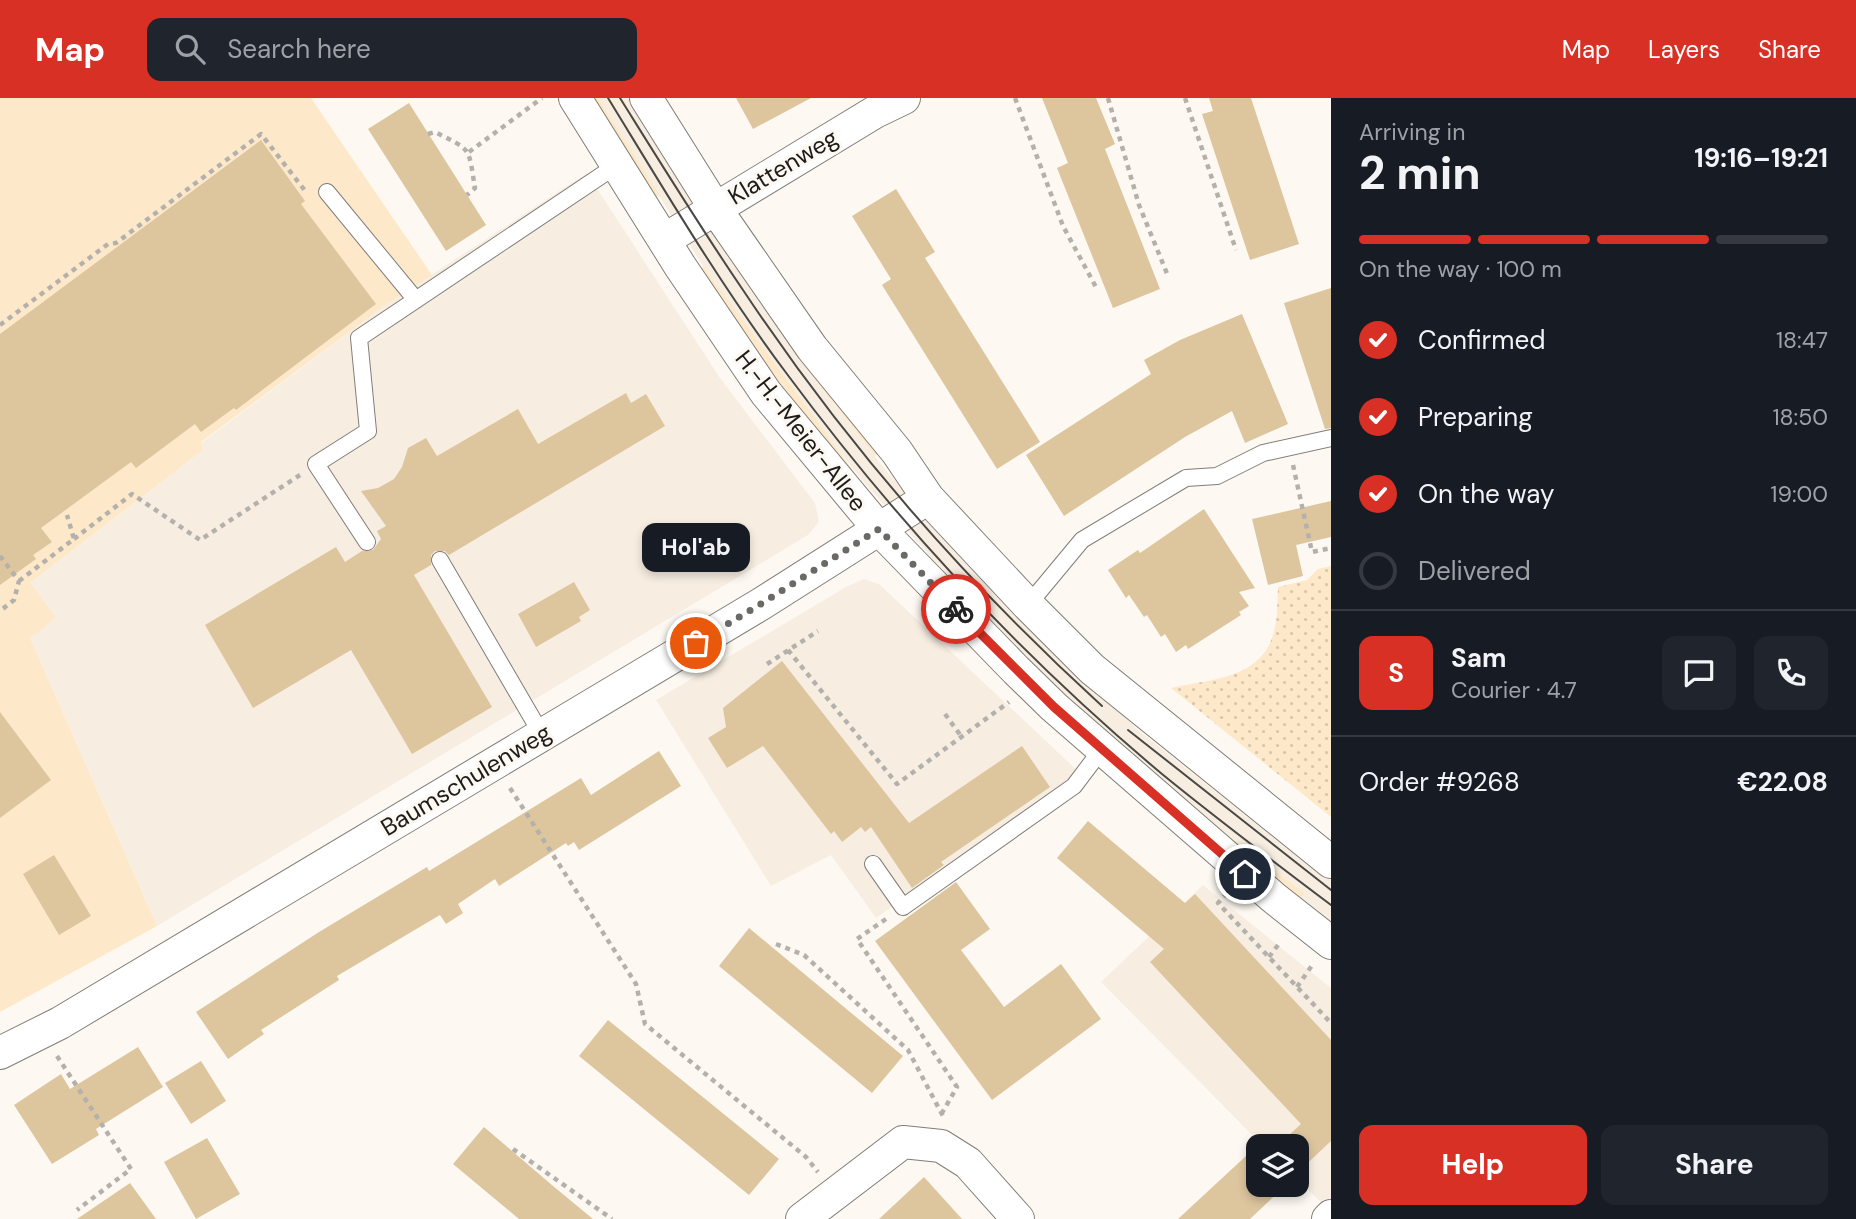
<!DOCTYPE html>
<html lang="en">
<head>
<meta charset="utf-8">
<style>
  body { margin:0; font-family:"DM Sans",sans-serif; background:#20242c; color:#f1f3f6; height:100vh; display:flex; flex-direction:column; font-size:26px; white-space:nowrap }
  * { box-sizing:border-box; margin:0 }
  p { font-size:23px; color:#9ea1a6 }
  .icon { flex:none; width:38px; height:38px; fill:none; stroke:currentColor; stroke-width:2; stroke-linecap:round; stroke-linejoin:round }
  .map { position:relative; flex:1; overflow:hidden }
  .side { display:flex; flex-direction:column; background:#171b24; width:525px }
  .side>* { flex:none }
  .tools { position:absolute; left:1246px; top:1036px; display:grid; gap:14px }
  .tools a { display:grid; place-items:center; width:63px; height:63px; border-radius:14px; background:#171b24; box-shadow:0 4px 10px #0003; font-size:35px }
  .pin { position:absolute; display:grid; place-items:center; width:60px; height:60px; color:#fff; margin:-30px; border:4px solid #fff; border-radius:50%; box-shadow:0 2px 7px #0007 }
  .courier { position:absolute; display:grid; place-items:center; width:70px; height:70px; margin:-35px; border:5px solid #d93025; border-radius:50%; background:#fff; color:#222; box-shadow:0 2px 9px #0007 }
  .bubble { position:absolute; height:49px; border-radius:14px; background:#171b24; box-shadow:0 4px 10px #0003; font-size:23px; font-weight:700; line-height:49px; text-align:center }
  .summary em { font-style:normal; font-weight:700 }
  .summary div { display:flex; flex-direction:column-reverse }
  .summary { display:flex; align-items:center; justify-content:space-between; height:119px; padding:0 28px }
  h1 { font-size:46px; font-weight:700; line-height:52px }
  .bar { display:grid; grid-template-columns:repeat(4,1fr); gap:10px 7px; align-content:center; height:84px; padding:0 28px }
  .bar i { height:9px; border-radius:5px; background:#363941 }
  .bar .current { background:#d93025 }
  .bar p { grid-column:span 4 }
  .line { display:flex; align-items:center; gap:18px; padding:0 28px; border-top:2px solid #363941 }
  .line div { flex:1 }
  .round { display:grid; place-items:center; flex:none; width:74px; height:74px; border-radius:14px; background:#20242c }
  ol { padding:0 28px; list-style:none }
  li { display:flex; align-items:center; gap:21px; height:77px }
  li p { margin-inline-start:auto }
  li .icon { padding:7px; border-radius:50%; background:#d93025; color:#fff; stroke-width:4 }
  li:last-child { color:#9ea1a6 }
  li i { width:38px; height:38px; border:4px solid #363941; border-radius:50% }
  .button { display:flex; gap:14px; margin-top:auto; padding:14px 28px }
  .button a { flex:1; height:80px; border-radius:14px; background:#d93025; color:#fff; font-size:28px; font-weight:700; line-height:80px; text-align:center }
  .button a+a { background:#20242c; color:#f1f3f6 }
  header { display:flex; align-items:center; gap:42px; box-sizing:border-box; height:98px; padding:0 35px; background:#d93025; color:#fff }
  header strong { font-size:33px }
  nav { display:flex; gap:38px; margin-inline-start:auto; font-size:24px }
  .search { width:490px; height:63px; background:#20242c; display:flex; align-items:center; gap:18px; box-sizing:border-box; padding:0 24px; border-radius:14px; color:#9ea1a6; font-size:26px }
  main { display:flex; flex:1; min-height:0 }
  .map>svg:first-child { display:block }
</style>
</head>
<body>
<header>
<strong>Map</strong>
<div class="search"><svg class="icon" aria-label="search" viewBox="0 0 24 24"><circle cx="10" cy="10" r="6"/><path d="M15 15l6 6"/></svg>Search here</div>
<nav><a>Map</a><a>Layers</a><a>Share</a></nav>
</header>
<main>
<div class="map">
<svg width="1331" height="1121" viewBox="0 0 1331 1121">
  <defs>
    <pattern id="park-dots" width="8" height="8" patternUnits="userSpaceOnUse" patternTransform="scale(1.75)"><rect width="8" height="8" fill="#fde9ca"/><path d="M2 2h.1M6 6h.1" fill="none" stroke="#d8c7ad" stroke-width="1.8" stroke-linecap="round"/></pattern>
  </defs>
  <rect width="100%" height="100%" fill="#fdf9f2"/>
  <path fill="#f7eee1" d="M598 0H629L725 154 800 262 884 370 946 442 1137 631 1318 775 1323 767 1331 773V829L1299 803 1305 795 1224 734 1065 598 1003 538 866 387 781 279 703 168Z
    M587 75 720 280 815 405 819 424 808 437 157 828 30 540V485L203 352 201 345 387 206Z
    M864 481 879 486 1081 676 876 820 831 757 771 788 656 602 846 489Z
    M1203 787 1331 890V1114L1297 1081V1048H1263L1101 884Z"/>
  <path fill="#fde9ca" d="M0 0H311L432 177 387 206 201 344 203 352 30 485 56 520 30 540 157 828 0 914Z
    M590 0H598L661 99 652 97Z
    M725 154H729L883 351 875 358 800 262Z
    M703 168 855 375 847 381 776 285 703 179 701 171Z
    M927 455 1003 538 1065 598 1224 734 1305 795 1299 803 1060 603 925 457Z"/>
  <path fill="url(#park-dots)" d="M1331 468V719L1171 590C1211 581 1263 581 1274 533 1278 520 1277 503 1278 489L1307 482 1318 471Z"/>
  <path fill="#ddc59e" d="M736 0H811L753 31Z
    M1042 0H1096L1115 46 1105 51 1160 191 1113 210 1057 70 1068 65Z
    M1209 0H1251L1299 146 1250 162 1202 16 1213 13Z
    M409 5 486 127 446 153 368 31Z
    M261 42 305 103 301 106 376 206 236 312 234 310 201 334 195 326 136 370 131 364 41 430 52 444 33 457 36 461 0 487V236Z
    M896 91 935 154 925 160 1040 344 997 371 882 187 891 181 852 118Z
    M1331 190V330L1325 331 1284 205Z
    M1242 216 1288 326 1245 345 1232 313 1185 339 1064 418 1026 357 1151 276 1144 262 1180 242Z
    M626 295 631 305 646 296 665 328 449 457 445 453H435L431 457V467L414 477 492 609 412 656 351 552 253 610 205 527 336 449 345 464 362 453 373 452 381 441 377 433 386 428 361 393 378 390 394 381 402 369 408 350 426 340 437 358 518 311 538 346Z
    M1331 403V439L1296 447 1303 478 1268 487 1252 421Z
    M1204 411 1255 490 1239 494 1249 508 1239 514 1241 517 1188 551 1186 547 1176 554 1165 536 1161 539 1147 517 1144 519 1129 497 1126 500 1108 472 1138 452 1140 455Z
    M574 484 590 512 579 519 581 523 536 549 518 516Z
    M782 563 909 725 1022 648 1050 689 941 764 944 767 912 790 871 729 865 734 861 729 842 744 834 733 831 736 763 648 727 670 708 640 726 629 723 610Z
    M0 614 51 682 0 720Z
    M659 653 681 688 579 752 574 744 568 748 566 745 499 788 495 781 458 806 463 815 446 826 440 817 337 878 339 882 261 932 264 936 228 961 196 914 319 834 427 769 429 773 581 680 591 697Z
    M1088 723 1185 805 1195 796 1331 942V1043L1297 1075V1048H1277L1301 1026 1150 864 1164 851 1057 760Z
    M54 757 91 818 59 837 23 776Z
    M956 784 990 831 961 852 1004 909 1061 866 1101 921 992 1002 875 843Z
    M749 830 903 958 872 995 719 868Z
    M608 922 779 1061 749 1097 579 958Z
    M138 949 163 989 96 1031 99 1037 52 1066 14 1007 61 976 70 991Z
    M201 963 226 1003 191 1026 165 985Z
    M484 1029 553 1088 593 1121H519L453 1066Z
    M207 1040 240 1096 196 1121 164 1064Z
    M1260 1045 1263 1048H1258V1087H1286L1250 1121H1178Z
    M924 1079 962 1121H879Z
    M130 1085 156 1121H77Z"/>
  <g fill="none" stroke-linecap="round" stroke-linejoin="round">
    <g stroke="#817d78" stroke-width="18">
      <path id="lane" d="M327 94 416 202
        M367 444 316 366 368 333 359 240 617 67
        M440 462 542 637
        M1028 507 1082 442 1186 380 1217 378 1263 355 1331 340
        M873 766 903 809 1074 688 1102 651"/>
    </g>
    <g stroke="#817d78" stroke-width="34">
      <path id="street" d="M575 0 680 168 766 295 879 431 1016 572 1054 609 1274 800 1331 845
        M646 0 715 110 812 250 897 354 928 400 1028 507 1092 571 1331 764
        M664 142 875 14 904 0
        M0 955 60 925 761 506 928 400
        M802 1121 903 1044 941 1048 968 1065 1018 1121
        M1328 1121 1331 1118"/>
    </g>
    <path stroke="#b4b1ac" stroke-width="4.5" stroke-dasharray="5 5" stroke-linecap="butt" d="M1015 0 1063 128 1097 191
      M1108 0 1139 107 1168 178
      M1185 0 1236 152
      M428 36 435 34C473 53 468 49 475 90L467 97
      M469 54 542 0
      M0 227 108 146 116 145 261 36 306 94
      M1293 367 1312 454 1331 450
      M74 441 132 396 200 442 300 377
      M0 458 19 483 14 502 0 513
      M19 483 74 441 67 417
      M788 552 897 686 1009 604
      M767 566 818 533
      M945 616 961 638
      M510 690 636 886 645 926 806 1059 818 1074
      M1227 795 1218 805 1331 925
      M886 821 857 841 957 989 942 1015
      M776 846 804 857 908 952 944 1020
      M1269 859 1281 843
      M1297 889 1313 866
      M57 958 131 1071 77 1112
      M513 1051 612 1121"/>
    <use href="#lane" stroke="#fff" stroke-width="16"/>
    <use href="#street" stroke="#fff" stroke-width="32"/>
    <path stroke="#4a4845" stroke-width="2" d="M608 0C665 93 721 188 787 276 896 423 1022 559 1162 676 1217 721 1274 764 1331 807
      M620 0C660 64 700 129 743 192 844 344 967 485 1102 608
      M1128 632 1331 792"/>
  </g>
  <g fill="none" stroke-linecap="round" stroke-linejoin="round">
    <path stroke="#6b6966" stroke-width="7" stroke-dasharray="0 12.6" d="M696 545 761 506 879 431 956 511"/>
    <path stroke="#d93025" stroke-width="9" d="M956 511 1054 609 1245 776"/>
  </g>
  <g text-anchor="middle" stroke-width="6" stroke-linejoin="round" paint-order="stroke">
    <g font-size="24" fill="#1d1c1a" stroke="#fdf9f2">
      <text transform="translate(783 69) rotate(-31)" y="8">Klattenweg</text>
      <text transform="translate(801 333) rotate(52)" y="8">H.-H.-Meier-Allee</text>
      <text transform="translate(466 682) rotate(-31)" y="8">Baumschulenweg</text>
    </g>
  </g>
</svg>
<div class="tools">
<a><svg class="icon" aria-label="layers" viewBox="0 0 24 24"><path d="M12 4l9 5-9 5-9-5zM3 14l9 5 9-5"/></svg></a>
</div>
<div class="pin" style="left:696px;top:545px;background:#ea580c"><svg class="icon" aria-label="bag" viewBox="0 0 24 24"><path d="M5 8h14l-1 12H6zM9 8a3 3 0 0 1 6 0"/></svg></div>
<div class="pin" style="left:1245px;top:776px;background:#1f2937"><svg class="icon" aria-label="home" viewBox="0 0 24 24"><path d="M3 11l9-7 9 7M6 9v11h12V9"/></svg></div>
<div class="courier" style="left:956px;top:511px"><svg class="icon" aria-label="bike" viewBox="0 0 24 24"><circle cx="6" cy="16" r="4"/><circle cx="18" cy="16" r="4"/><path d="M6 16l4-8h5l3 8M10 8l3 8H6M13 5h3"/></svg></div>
<div class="bubble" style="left:642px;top:425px;width:108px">Hol'ab</div>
</div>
<section class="side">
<div class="summary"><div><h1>2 min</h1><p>Arriving in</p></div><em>19:16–19:21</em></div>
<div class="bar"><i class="current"></i><i class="current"></i><i class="current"></i><i></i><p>On the way · 100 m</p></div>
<ol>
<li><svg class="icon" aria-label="check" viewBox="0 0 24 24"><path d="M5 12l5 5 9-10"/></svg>Confirmed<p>18:47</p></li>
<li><svg class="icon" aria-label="check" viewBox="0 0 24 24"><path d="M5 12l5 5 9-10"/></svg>Preparing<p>18:50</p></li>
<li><svg class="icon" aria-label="check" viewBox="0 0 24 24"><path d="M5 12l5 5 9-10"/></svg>On the way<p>19:00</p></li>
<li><i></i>Delivered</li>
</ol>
<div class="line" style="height:126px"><b class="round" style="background:#d93025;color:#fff">S</b><div><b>Sam</b><p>Courier · 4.7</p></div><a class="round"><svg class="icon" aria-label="chat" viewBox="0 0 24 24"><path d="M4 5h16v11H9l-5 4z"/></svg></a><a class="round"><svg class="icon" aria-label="phone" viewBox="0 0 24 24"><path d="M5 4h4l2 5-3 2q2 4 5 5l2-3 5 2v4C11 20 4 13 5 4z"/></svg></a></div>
<div class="line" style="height:91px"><div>Order #9268</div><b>€22.08</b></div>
<div class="button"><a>Help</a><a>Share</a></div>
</section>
</main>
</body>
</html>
